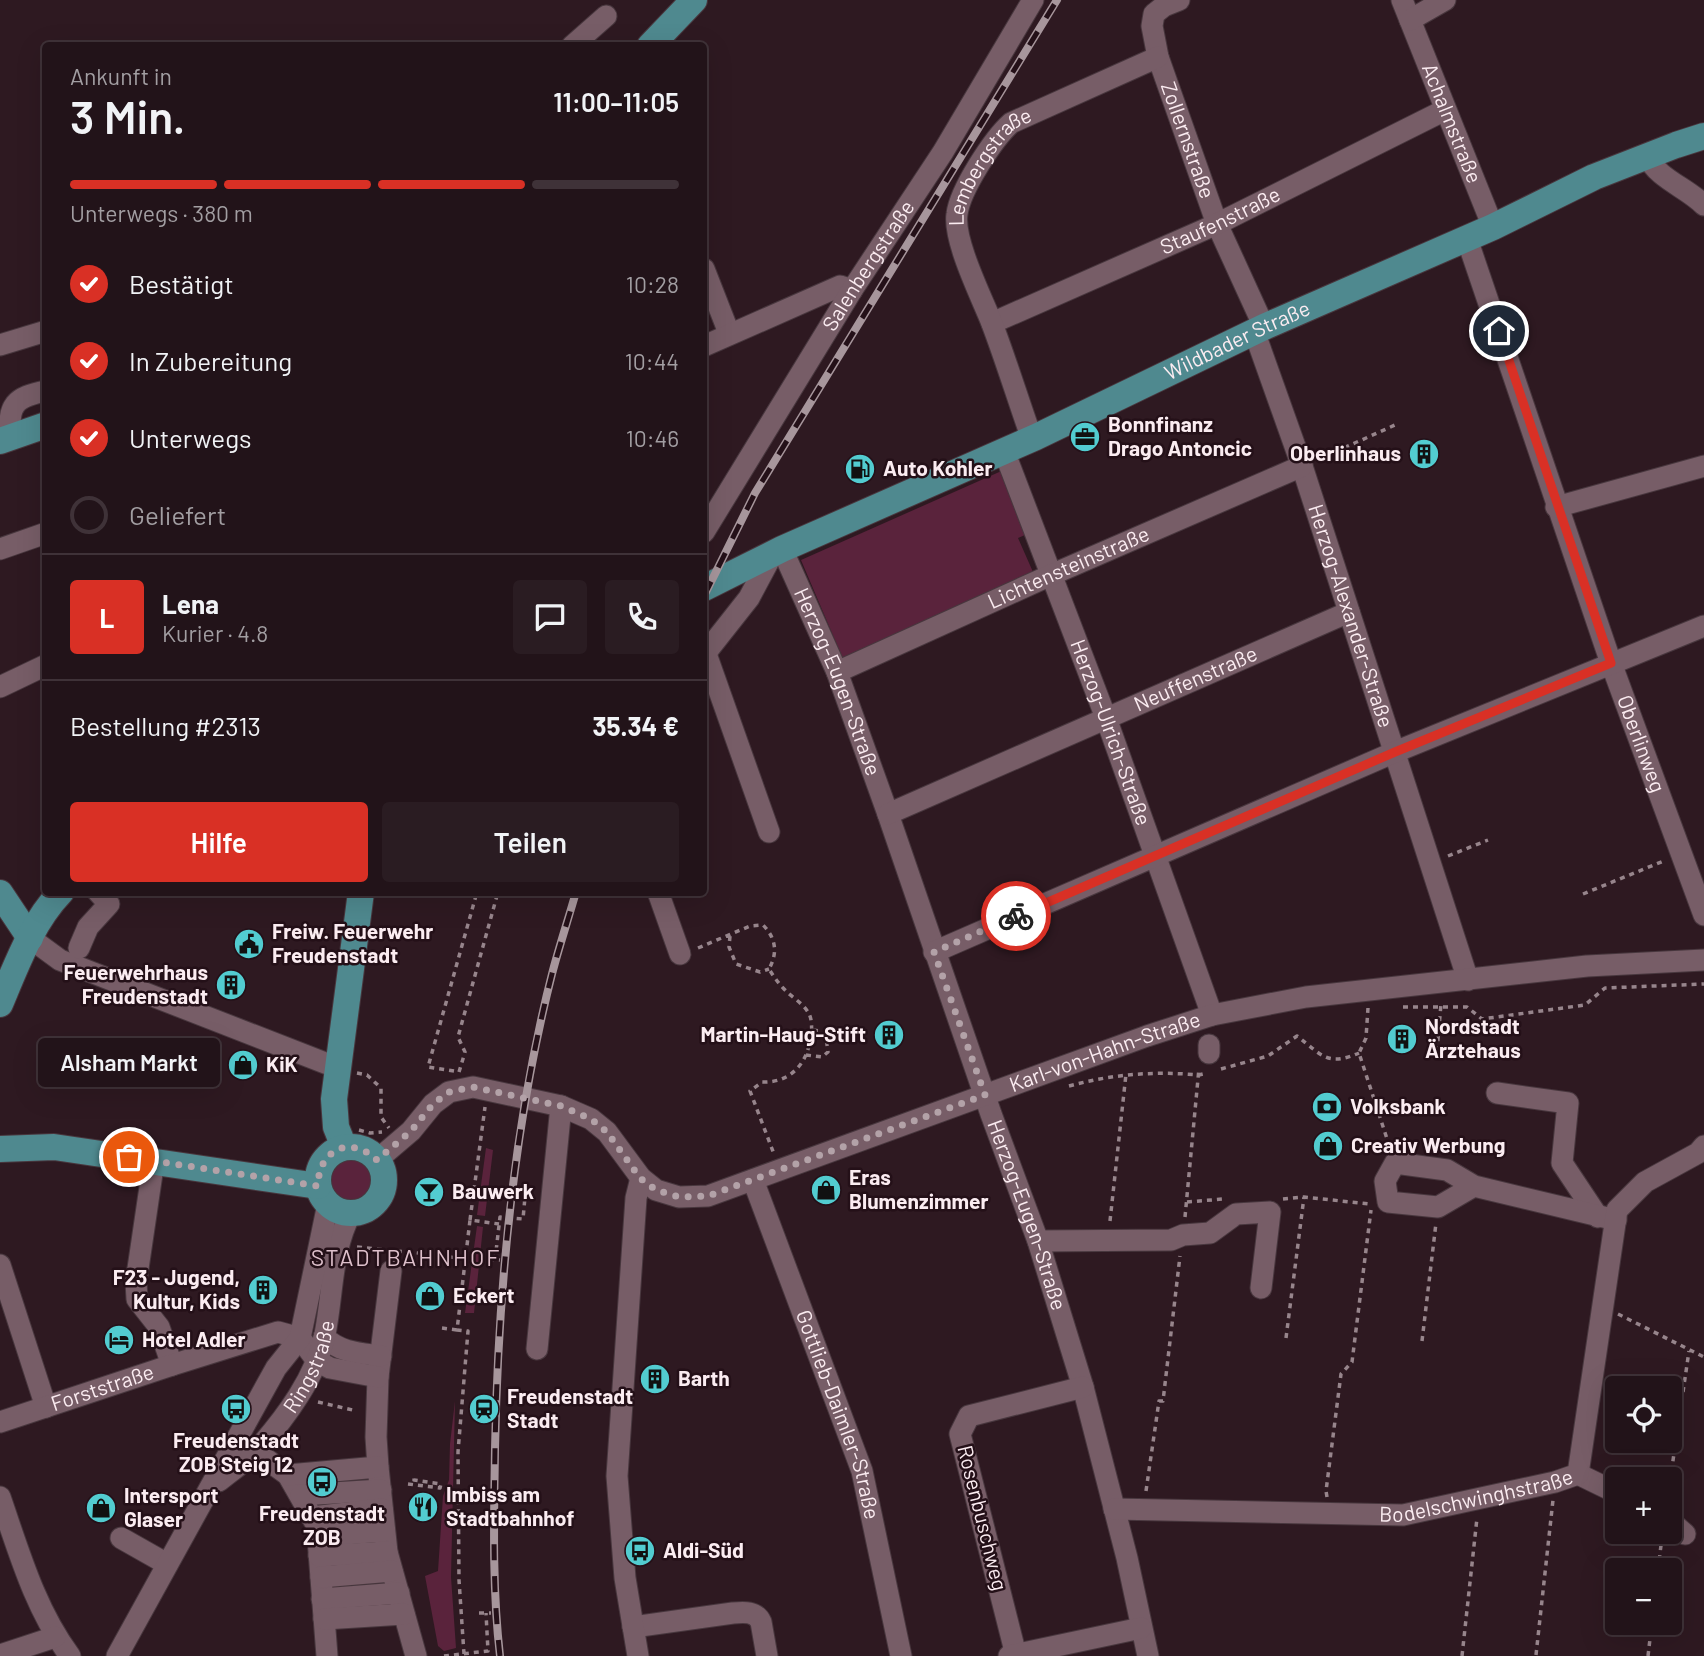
<!DOCTYPE html>
<html lang="de">
<head>
<meta charset="utf-8">
<style>
  body { margin:0; font-family:Barlow,sans-serif; background:#2a1c22; color:#f1f3f6; height:100vh; display:flex; flex-direction:column; font-size:26px; white-space:nowrap }
  * { box-sizing:border-box; margin:0 }
  p { font-size:23px; color:#a29ea2 }
  .icon { flex:none; width:38px; height:38px; fill:none; stroke:currentColor; stroke-width:2; stroke-linecap:round; stroke-linejoin:round }
  .map { position:relative; flex:1; overflow:hidden }
  .panel { position:absolute; left:42px; top:42px; width:665px; height:854px; display:flex; flex-direction:column; background:#221319; border-radius:7px; box-shadow:0 7px 28px #0002,0 0 0 2px #3f3238 }
  .panel>* { flex:none }
  .fabs { position:absolute; left:1605px; top:1376px; display:grid; gap:14px }
  .fabs a { display:grid; place-items:center; width:77px; height:77px; border-radius:7px; background:#221319; box-shadow:0 7px 28px #0002,0 0 0 2px #3f3238; font-size:35px }
  .pin { position:absolute; display:grid; place-items:center; width:60px; height:60px; color:#fff; margin:-30px; border:4px solid #fff; border-radius:50%; box-shadow:0 2px 7px #0007 }
  .courier { position:absolute; display:grid; place-items:center; width:70px; height:70px; margin:-35px; border:5px solid #d93025; border-radius:50%; background:#fff; color:#222; box-shadow:0 2px 9px #0007 }
  .bubble { position:absolute; height:49px; border-radius:7px; background:#221319; box-shadow:0 7px 28px #0002,0 0 0 2px #3f3238; font-size:23px; font-weight:600; line-height:49px; text-align:center }
  .summary em { font-style:normal; font-weight:600 }
  .summary div { display:flex; flex-direction:column-reverse }
  .summary { display:flex; align-items:center; justify-content:space-between; height:119px; padding:0 28px }
  h1 { font-size:46px; font-weight:600; line-height:52px }
  .bar { display:grid; grid-template-columns:repeat(4,1fr); gap:10px 7px; align-content:center; height:84px; padding:0 28px }
  .bar i { height:9px; border-radius:5px; background:#3f3238 }
  .bar .on { background:#d93025 }
  .bar p { grid-column:span 4 }
  .line { display:flex; align-items:center; gap:18px; padding:0 28px; border-top:2px solid #3f3238 }
  .line div { flex:1 }
  .round { display:grid; place-items:center; flex:none; width:74px; height:74px; border-radius:7px; background:#2a1c22 }
  ol { padding:0 28px; list-style:none }
  li { display:flex; align-items:center; gap:21px; height:77px }
  li p { margin-inline-start:auto }
  li .icon { padding:7px; border-radius:50%; background:#d93025; color:#fff; stroke-width:4 }
  li:last-child { color:#a29ea2 }
  li i { width:38px; height:38px; border:4px solid #3f3238; border-radius:50% }
  .primary-button { display:flex; gap:14px; margin-top:auto; padding:14px 28px }
  .primary-button a { flex:1; height:80px; border-radius:7px; background:#d93025; color:#fff; font-size:28px; font-weight:600; line-height:80px; text-align:center }
  .primary-button a+a { background:#2a1c22; color:#f1f3f6 }
  .map>svg:first-child { display:block }
</style>
</head>
<body>
<div class="map">
<svg width="1704" height="1656" viewBox="0 0 1704 1656">
  <rect width="100%" height="100%" fill="#2e1921"/>
  <path fill="#5a233c" d="M1006 469 1032 532 1018 538 1033 572 843 659 801 560Z
    M486 1148 493 1150 485 1216 477 1215Z
    M327 1180a24 24 0 1 1 48 0a24 24 0 1 1-48 0Z
    M477 1226 483 1227 474 1313H465Z
    M455 1401 451 1577 456 1648 444 1651 438 1646 425 1576 438 1571 443 1496 449 1480 450 1444Z"/>
  <g fill="none" stroke-linecap="round" stroke-linejoin="round">
    <g stroke="#48373e" stroke-width="23">
      <g id="minor">
        <path id="s1" d="M1179 0 1164 6 1154 14 1152 26 1158 57 1217 224 1264 327"/>
        <path id="s2" d="M1402 0 1493 227"/>
        <path d="M1410 20 1445 0"/>
        <path d="M572 46 606 16"/>
        <path d="M1647 156C1658 179 1686 187 1704 205"/>
        <path id="s3" d="M1467 239 1611 663 1704 915"/>
        <path d="M704 269 729 333"/>
        <path id="s4" d="M992 323 1217 224 1445 110"/>
        <path id="s5" d="M1254 331 1302 466 1468 980"/>
        <path d="M0 345 46 331"/>
        <path d="M704 346 840 286 852 290"/>
        <path d="M11 437C7 405 15 397 46 391"/>
        <path id="s6" d="M1032 439C1018 400 1006 360 991 321 981 296 953 240 957 214 960 190 993 139 1011 123L1158 57"/>
        <path id="s7" d="M1004 451 1106 718 1212 1015"/>
        <path d="M1556 507 1704 466"/>
        <path id="s8" d="M704 532 852 290 943 152 1033 0"/>
        <path d="M0 549 46 533"/>
        <path id="s9" d="M782 549 837 672 888 814 991 1114 1038 1241 1083 1387 1127 1558 1148 1656"/>
        <path d="M705 651 769 832"/>
        <path d="M704 655 749 598 773 553"/>
        <path id="s10" d="M837 672 1051 575 1302 466"/>
        <path d="M0 687 46 665"/>
        <path id="s11" d="M888 814 1349 612"/>
        <path d="M658 892 680 954"/>
        <path d="M30 938 60 960 338 1068"/>
        <path d="M79 948 88 927 109 904 98 892"/>
        <path d="M934 952 1395 752 1704 626"/>
        <path d="M1209 1045V1053"/>
        <path d="M1497 1093 1568 1103 1562 1163 1598 1217"/>
        <path d="M154 1160 136 1282 137 1299 159 1327 172 1365"/>
        <path id="s12" d="M377 1160 411 1131 433 1104 449 1092 473 1087 561 1106 591 1119 607 1132 641 1178 656 1190 679 1197 708 1196 1147 1036 1212 1015 1306 997 1587 966 1704 960"/>
        <path id="s13" d="M753 1180 862 1471 901 1656"/>
        <path d="M1474 1186 1438 1207 1388 1202 1385 1181 1395 1163 1447 1170 1474 1186 1616 1220"/>
        <path d="M1038 1241 1171 1240 1183 1235 1210 1233 1236 1214 1270 1212 1261 1288"/>
        <path d="M0 1265 46 1407"/>
        <path d="M391 1271 378 1377 376 1437 378 1467 387 1552 416 1656"/>
        <path d="M324 1337C341 1353 359 1353 381 1356"/>
        <path d="M537 1349 561 1106"/>
        <path id="s14" d="M0 1422 172 1365 278 1332 300 1338 317 1361 330 1368 378 1377"/>
        <path d="M241 1449 255 1451 288 1475 317 1526 327 1656"/>
        <path d="M1578 1474 1617 1493"/>
        <path d="M288 1475 378 1467"/>
        <path id="s15" d="M219 1481C231 1471 246 1461 257 1450 286 1417 316 1377 325 1334 333 1294 331 1250 351 1213"/>
        <path d="M301 1495 381 1490"/>
        <path d="M0 1497C19 1552 35 1609 70 1656"/>
        <path id="s16" d="M1114 1509 1403 1515 1555 1482 1578 1474 1617 1210 1645 1182 1698 1153 1704 1146"/>
        <path d="M312 1517 382 1509"/>
        <path d="M1670 1521 1685 1534"/>
        <path d="M318 1536 384 1531"/>
        <path d="M121 1538 167 1564"/>
        <path d="M319 1556 387 1552"/>
        <path d="M321 1577 392 1571"/>
        <path d="M322 1599 399 1593"/>
        <path d="M324 1619 404 1614"/>
        <path d="M633 1627 733 1613C744 1612 756 1611 761 1622L767 1656"/>
        <path d="M0 1655 55 1637"/>
        <path d="M1016 1655 960 1434 969 1416 1083 1387"/>
        <path d="M117 1656 276 1368 300 1338 328 1204"/>
        <path d="M638 1656 625 1578 617 1476 636 1198 641 1178"/>
        <path d="M1009 1656 1141 1628"/>
      </g>
    </g>
    <g stroke="#48373e" stroke-width="28">
      <g id="major">
        <path d="M650 46 694 0"/>
        <path d="M0 441 46 425"/>
        <path id="s17" d="M704 588 782 549 1036 437 1264 327 1493 227 1594 177 1676 145 1704 136"/>
        <path d="M0 893 30 938"/>
        <path d="M0 1004C16 966 32 922 61 892"/>
        <path d="M344 1147 336 1127 334 1099 361 892"/>
        <circle cx="351" cy="1180" r="33"/>
        <path d="M0 1149 54 1147 318 1186"/>
      </g>
    </g>
    <path stroke="#97858c" stroke-width="3.5" stroke-dasharray="5 5" stroke-linecap="butt" d="M1317 460 1395 425
      M1448 856 1488 840
      M1583 894 1666 860
      M730 936 729 947 736 964 760 972 769 969
      M698 948 750 926 763 925C776 938 778 953 769 969 774 977 779 984 786 991 792 997 805 1005 809 1014 812 1019 812 1029 811 1035 808 1063 791 1083 762 1082L750 1091 774 1154
      M1403 1007H1467L1482 1019 1585 1005 1605 988 1704 984
      M1368 1008 1366 1038 1359 1053 1390 1148
      M1437 1051 1441 1004
      M806 1055 822 1057 828 1052 826 1037 821 1031 812 1030
      M1221 1069 1268 1056 1297 1036C1322 1055 1327 1067 1359 1053
      M454 1071 428 1067 477 892
      M459 1072 465 1052 458 1037 498 892
      M357 1073 367 1075 381 1088V1117L389 1128
      M1069 1086C1113 1074 1154 1071 1199 1075L1207 1073
      M359 1130 370 1133 382 1132
      M1283 1199 1304 1197 1369 1204
      M1187 1202 1223 1199
      M1185 1217 1199 1068
      M470 1220 485 1107
      M1110 1221 1126 1074
      M357 1247 418 1253
      M450 1257 466 1259
      M489 1259 500 1260
      M495 1260 500 1217 523 1219 525 1197 535 1198
      M1618 1314 1704 1357
      M442 1328 457 1330
      M1286 1338 1304 1197
      M1422 1341 1436 1223
      M318 1402 357 1411
      M1670 1481 1689 1351
      M408 1484 440 1488 441 1484 414 1480 415 1475
      M1146 1491 1159 1401H1163L1180 1256
      M1327 1497 1326 1491 1341 1374 1352 1362 1371 1210
      M1658 1570 1662 1537
      M479 1613H491
      M464 1654 459 1580 458 1452 468 1331 457 1330 470 1220 499 1224
      M1536 1655 1553 1500
      M444 1656 488 1651 486 1613
      M1462 1656 1477 1518
      M1648 1656 1652 1622"/>
    <use href="#minor" stroke="#775d67" stroke-width="21"/>
    <use href="#major" stroke="#4f898f" stroke-width="26"/>
    <g stroke="#a7969c" stroke-width="8">
      <path id="rail" d="M704 596 755 493 1057 0
        M500 1656C492 1587 494 1518 495 1449 498 1291 513 1127 552 974 559 947 568 920 576 892"/>
    </g>
    <use href="#rail" stroke="#241018" stroke-width="5" stroke-dasharray="16" stroke-linecap="butt"/>
  </g>
  <g fill="none" stroke-linecap="round" stroke-linejoin="round">
    <path stroke="#b3a2a8" stroke-width="7" stroke-dasharray="0 12.6" d="M129 1157 318 1186C318 1150 350 1134 377 1160L411 1131 433 1104 449 1092 473 1087 561 1106 591 1119 607 1132 640 1178 656 1190 679 1197 708 1196 985 1095 934 952 1016 916"/>
    <path stroke="#d93025" stroke-width="9" d="M1016 916 1395 752 1611 663 1499 331"/>
  </g>
  <defs>
    <g id="office-disc" transform="scale(1.575)"><circle r="9.5" fill="#52ccd0" stroke="#241018"/><path d="M-6-3h4V-5.5h4V-3h4V5H-6ZM-1-4.5V-3h2v-1.5ZM-6 0V1H6V0Z" fill="#111"/></g>
    <g id="building-disc" transform="scale(1.575)"><circle r="9.5" fill="#52ccd0" stroke="#241018"/><path d="M-4-6H4V6H1V3H-1V6H-4ZM-2.5-4.3h1.7v1.8h-1.7ZM.8-4.3h1.7v1.8H.8ZM-2.5-1h1.7V.8h-1.7ZM.8-1h1.7V.8H.8Z" fill="#111"/></g>
    <g id="fuel-disc" transform="scale(1.575)"><circle r="9.5" fill="#52ccd0" stroke="#241018"/><path d="M-5.5-6h7V0h2V4h1.3V-2.5L3-4.5l.8-.8L6-3V5H2.5V1h-1V6h-7ZM-4.2-4.7v3.2H.2V-4.7Z" fill="#111"/></g>
    <g id="civic-disc" transform="scale(1.575)"><circle r="9.5" fill="#52ccd0" stroke="#241018"/><path d="M-.6-6.5H3V-4.5H.6V-3L4-1V1h2V6H-6V1h2V-1L-.6-3ZM-1.2 2.5V6h2.4V2.5Z" fill="#111"/></g>
    <g id="shop-disc" transform="scale(1.575)"><circle r="9.5" fill="#52ccd0" stroke="#241018"/><path d="M-5-2.5h2.3a2.7 3.5 0 0 1 5.4 0H5L5.5 6h-11ZM-1.5-2.5h3a1.5 2.3 0 0 0-3 0Z" fill="#111"/></g>
    <g id="bank-disc" transform="scale(1.575)"><circle r="9.5" fill="#52ccd0" stroke="#241018"/><path d="M-6-4H6V4H-6ZM0-2.3a2.3 2.3 0 1 0 0 4.6a2.3 2.3 0 1 0 0-4.6Z" fill="#111"/></g>
    <g id="bar-disc" transform="scale(1.575)"><circle r="9.5" fill="#52ccd0" stroke="#241018"/><path d="M-6-5H6L.8 .8V4.5H3.5V6h-7V4.5H-.8V.8Z" fill="#111"/></g>
    <g id="hotel-disc" transform="scale(1.575)"><circle r="9.5" fill="#52ccd0" stroke="#241018"/><path d="M-6-4.5h1.5V1H6V5H4.5V3h-9V5H-6ZM-4 0a1.8 1.8 0 1 1 3.6 0ZM.5 0V-2.5h3Q6-2.5 6 0Z" fill="#111"/></g>
    <g id="bus-disc" transform="scale(1.575)"><circle r="9.5" fill="#52ccd0" stroke="#241018"/><path d="M-5-6H5V4H4V6H2V4H-2V6H-4V4H-5ZM-3.5-4V0h7V-4ZM-3.5 1.2v1.5H-2V1.2ZM2 1.2v1.5H3.5V1.2Z" fill="#111"/></g>
    <g id="station-disc" transform="scale(1.575)"><circle r="9.5" fill="#52ccd0" stroke="#241018"/><path d="M-3-6H3Q5-6 5-4V2Q5 4 3 4L4.5 6H3L1.5 4h-3L-3 6H-4.5L-3 4Q-5 4-5 2V-4Q-5-6-3-6ZM-3.5-4v3h7v-3ZM-3.5 1v1.5H-2V1ZM2 1v1.5H3.5V1Z" fill="#111"/></g>
    <g id="restaurant-disc" transform="scale(1.575)"><circle r="9.5" fill="#52ccd0" stroke="#241018"/><path d="M-5-6h1v4h1v-4h1v4h1v-4h1v5L-1.5 .5V6h-2V.5L-5-1ZM5-6V6H3V1.5H1.5Q1.5-4 5-6Z" fill="#111"/></g>
  </defs>
  <g fill-rule="evenodd">
    <use href="#office-disc" x="1085" y="437"/>
    <use href="#building-disc" x="1424" y="454"/>
    <use href="#fuel-disc" x="860" y="469"/>
    <use href="#civic-disc" x="249" y="944"/>
    <use href="#building-disc" x="231" y="985"/>
    <use href="#building-disc" x="889" y="1035"/>
    <use href="#building-disc" x="1402" y="1039"/>
    <use href="#shop-disc" x="243" y="1065"/>
    <use href="#bank-disc" x="1327" y="1107"/>
    <use href="#shop-disc" x="1328" y="1146"/>
    <use href="#shop-disc" x="826" y="1190"/>
    <use href="#bar-disc" x="429" y="1192"/>
    <use href="#building-disc" x="263" y="1290"/>
    <use href="#shop-disc" x="430" y="1296"/>
    <use href="#hotel-disc" x="119" y="1340"/>
    <use href="#building-disc" x="655" y="1379"/>
    <use href="#bus-disc" x="236" y="1409"/>
    <use href="#station-disc" x="484" y="1409"/>
    <use href="#bus-disc" x="322" y="1482"/>
    <use href="#restaurant-disc" x="423" y="1507"/>
    <use href="#shop-disc" x="101" y="1508"/>
    <use href="#bus-disc" x="640" y="1551"/>
  </g>
  <g text-anchor="middle" stroke-width="5" stroke-linejoin="round" paint-order="stroke">
    <g font-size="21" fill="#fbecf1" stroke="#241018">
      <text dy="7" stroke="none"><textPath href="#s2" startOffset="133">Achalmstraße</textPath></text>
      <text dy="7" stroke="none"><textPath href="#s1" startOffset="161">Zollernstraße</textPath></text>
      <text dy="7" stroke="none"><textPath href="#s6" startOffset="296">Lembergstraße</textPath></text>
      <text dy="7" stroke="none"><textPath href="#s4" startOffset="250">Staufenstraße</textPath></text>
      <text dy="7" stroke="none"><textPath href="#s8" startOffset="313">Salenbergstraße</textPath></text>
      <text dy="7" stroke="none"><textPath href="#s17" startOffset="588">Wildbader Straße</textPath></text>
      <text dy="7" stroke="none"><textPath href="#s10" startOffset="254">Lichtensteinstraße</textPath></text>
      <text dy="7" stroke="none"><textPath href="#s5" startOffset="301">Herzog-Alexander-Straße</textPath></text>
      <text dy="7" stroke="none"><textPath href="#s11" startOffset="336">Neuffenstraße</textPath></text>
      <text dy="7" stroke="none"><textPath href="#s9" startOffset="144">Herzog-Eugen-Straße</textPath></text>
      <text dy="7" stroke="none"><textPath href="#s7" startOffset="301">Herzog-Ulrich-Straße</textPath></text>
      <text dy="7" stroke="none"><textPath href="#s3" startOffset="534">Oberlinweg</textPath></text>
      <text dy="7" stroke="none"><textPath href="#s12" startOffset="819">Karl-von-Hahn-Straße</textPath></text>
      <text dy="7" stroke="none"><textPath href="#s9" startOffset="710">Herzog-Eugen-Straße</textPath></text>
      <text dy="7" stroke="none"><textPath href="#s15" startOffset="149">Ringstraße</textPath></text>
      <text dy="7" stroke="none"><textPath href="#s14" startOffset="108">Forststraße</textPath></text>
      <text dy="7" stroke="none"><textPath href="#s13" startOffset="250">Gottlieb-Daimler-Straße</textPath></text>
      <text dy="7" stroke="none"><textPath href="#s16" startOffset="364">Bodelschwinghstraße</textPath></text>
      <text transform="translate(982 1518) rotate(76)" y="7">Rosenbuschweg</text>
    </g>
    <g font-size="21" font-weight="bold" fill="#fbecf1" stroke="#241018" text-anchor="start">
      <text x="1108" y="432">Bonnfinanz<tspan x="1108" dy="24">Drago Antoncic</tspan></text>
      <text x="1401" y="461" text-anchor="end">Oberlinhaus</text>
      <text x="883" y="476">Auto Kohler</text>
      <text x="272" y="939">Freiw. Feuerwehr<tspan x="272" dy="24">Freudenstadt</tspan></text>
      <text x="208" y="980" text-anchor="end">Feuerwehrhaus<tspan x="208" dy="24">Freudenstadt</tspan></text>
      <text x="1425" y="1034">Nordstadt<tspan x="1425" dy="24">Ärztehaus</tspan></text>
      <text x="866" y="1042" text-anchor="end">Martin-Haug-Stift</text>
      <text x="266" y="1072">KiK</text>
      <text x="1350" y="1114">Volksbank</text>
      <text x="1351" y="1153">Creativ Werbung</text>
      <text x="849" y="1185">Eras<tspan x="849" dy="24">Blumenzimmer</tspan></text>
      <text x="452" y="1199">Bauwerk</text>
      <text x="240" y="1285" text-anchor="end">F23 - Jugend,<tspan x="240" dy="24">Kultur, Kids</tspan></text>
      <text x="453" y="1303">Eckert</text>
      <text x="142" y="1347">Hotel Adler</text>
      <text x="678" y="1386">Barth</text>
      <text x="507" y="1404">Freudenstadt<tspan x="507" dy="24">Stadt</tspan></text>
      <text x="236" y="1448" text-anchor="middle">Freudenstadt<tspan x="236" dy="24">ZOB Steig 12</tspan></text>
      <text x="446" y="1502">Imbiss am<tspan x="446" dy="24">Stadtbahnhof</tspan></text>
      <text x="124" y="1503">Intersport<tspan x="124" dy="24">Glaser</tspan></text>
      <text x="322" y="1521" text-anchor="middle">Freudenstadt<tspan x="322" dy="24">ZOB</tspan></text>
      <text x="663" y="1558">Aldi-Süd</text>
    </g>
    <g font-size="23" letter-spacing="2" fill="#dec0cb" stroke="#241018">
      <text x="406" y="1266">STADTBAHNHOF</text>
    </g>
  </g>
</svg>
<div class="fabs">
<a><svg class="icon" aria-label="locate" viewBox="0 0 24 24"><circle cx="12" cy="12" r="6"/><path d="M12 2v4M12 18v4M2 12h4M18 12h4"/></svg></a>
<a>+</a>
<a>−</a>
</div>
<div class="pin" style="left:129px;top:1157px;background:#ea580c"><svg class="icon" aria-label="bag" viewBox="0 0 24 24"><path d="M5 8h14l-1 12H6zM9 8a3 3 0 0 1 6 0"/></svg></div>
<div class="pin" style="left:1499px;top:331px;background:#1f2937"><svg class="icon" aria-label="home" viewBox="0 0 24 24"><path d="M3 11l9-7 9 7M6 9v11h12V9"/></svg></div>
<div class="courier" style="left:1016px;top:916px"><svg class="icon" aria-label="bike" viewBox="0 0 24 24"><circle cx="6" cy="16" r="4"/><circle cx="18" cy="16" r="4"/><path d="M6 16l4-8h5l3 8M10 8l3 8H6M13 5h3"/></svg></div>
<div class="bubble" style="left:38px;top:1038px;width:182px">Alsham Markt</div>
<section class="panel">
<div class="summary"><div><h1>3 Min.</h1><p>Ankunft in</p></div><em>11:00–11:05</em></div>
<div class="bar"><i class="on"></i><i class="on"></i><i class="on"></i><i></i><p>Unterwegs · 380 m</p></div>
<ol>
<li><svg class="icon" aria-label="check" viewBox="0 0 24 24"><path d="M5 12l5 5 9-10"/></svg>Bestätigt<p>10:28</p></li>
<li><svg class="icon" aria-label="check" viewBox="0 0 24 24"><path d="M5 12l5 5 9-10"/></svg>In Zubereitung<p>10:44</p></li>
<li><svg class="icon" aria-label="check" viewBox="0 0 24 24"><path d="M5 12l5 5 9-10"/></svg>Unterwegs<p>10:46</p></li>
<li><i></i>Geliefert</li>
</ol>
<div class="line" style="height:126px"><b class="round" style="background:#d93025;color:#fff">L</b><div><b>Lena</b><p>Kurier · 4.8</p></div><a class="round"><svg class="icon" aria-label="chat" viewBox="0 0 24 24"><path d="M4 5h16v11H9l-5 4z"/></svg></a><a class="round"><svg class="icon" aria-label="phone" viewBox="0 0 24 24"><path d="M5 4h4l2 5-3 2q2 4 5 5l2-3 5 2v4C11 20 4 13 5 4z"/></svg></a></div>
<div class="line" style="height:91px"><div>Bestellung #2313</div><b>35.34 €</b></div>
<div class="primary-button"><a>Hilfe</a><a>Teilen</a></div>
</section>
</div>
</body>
</html>
